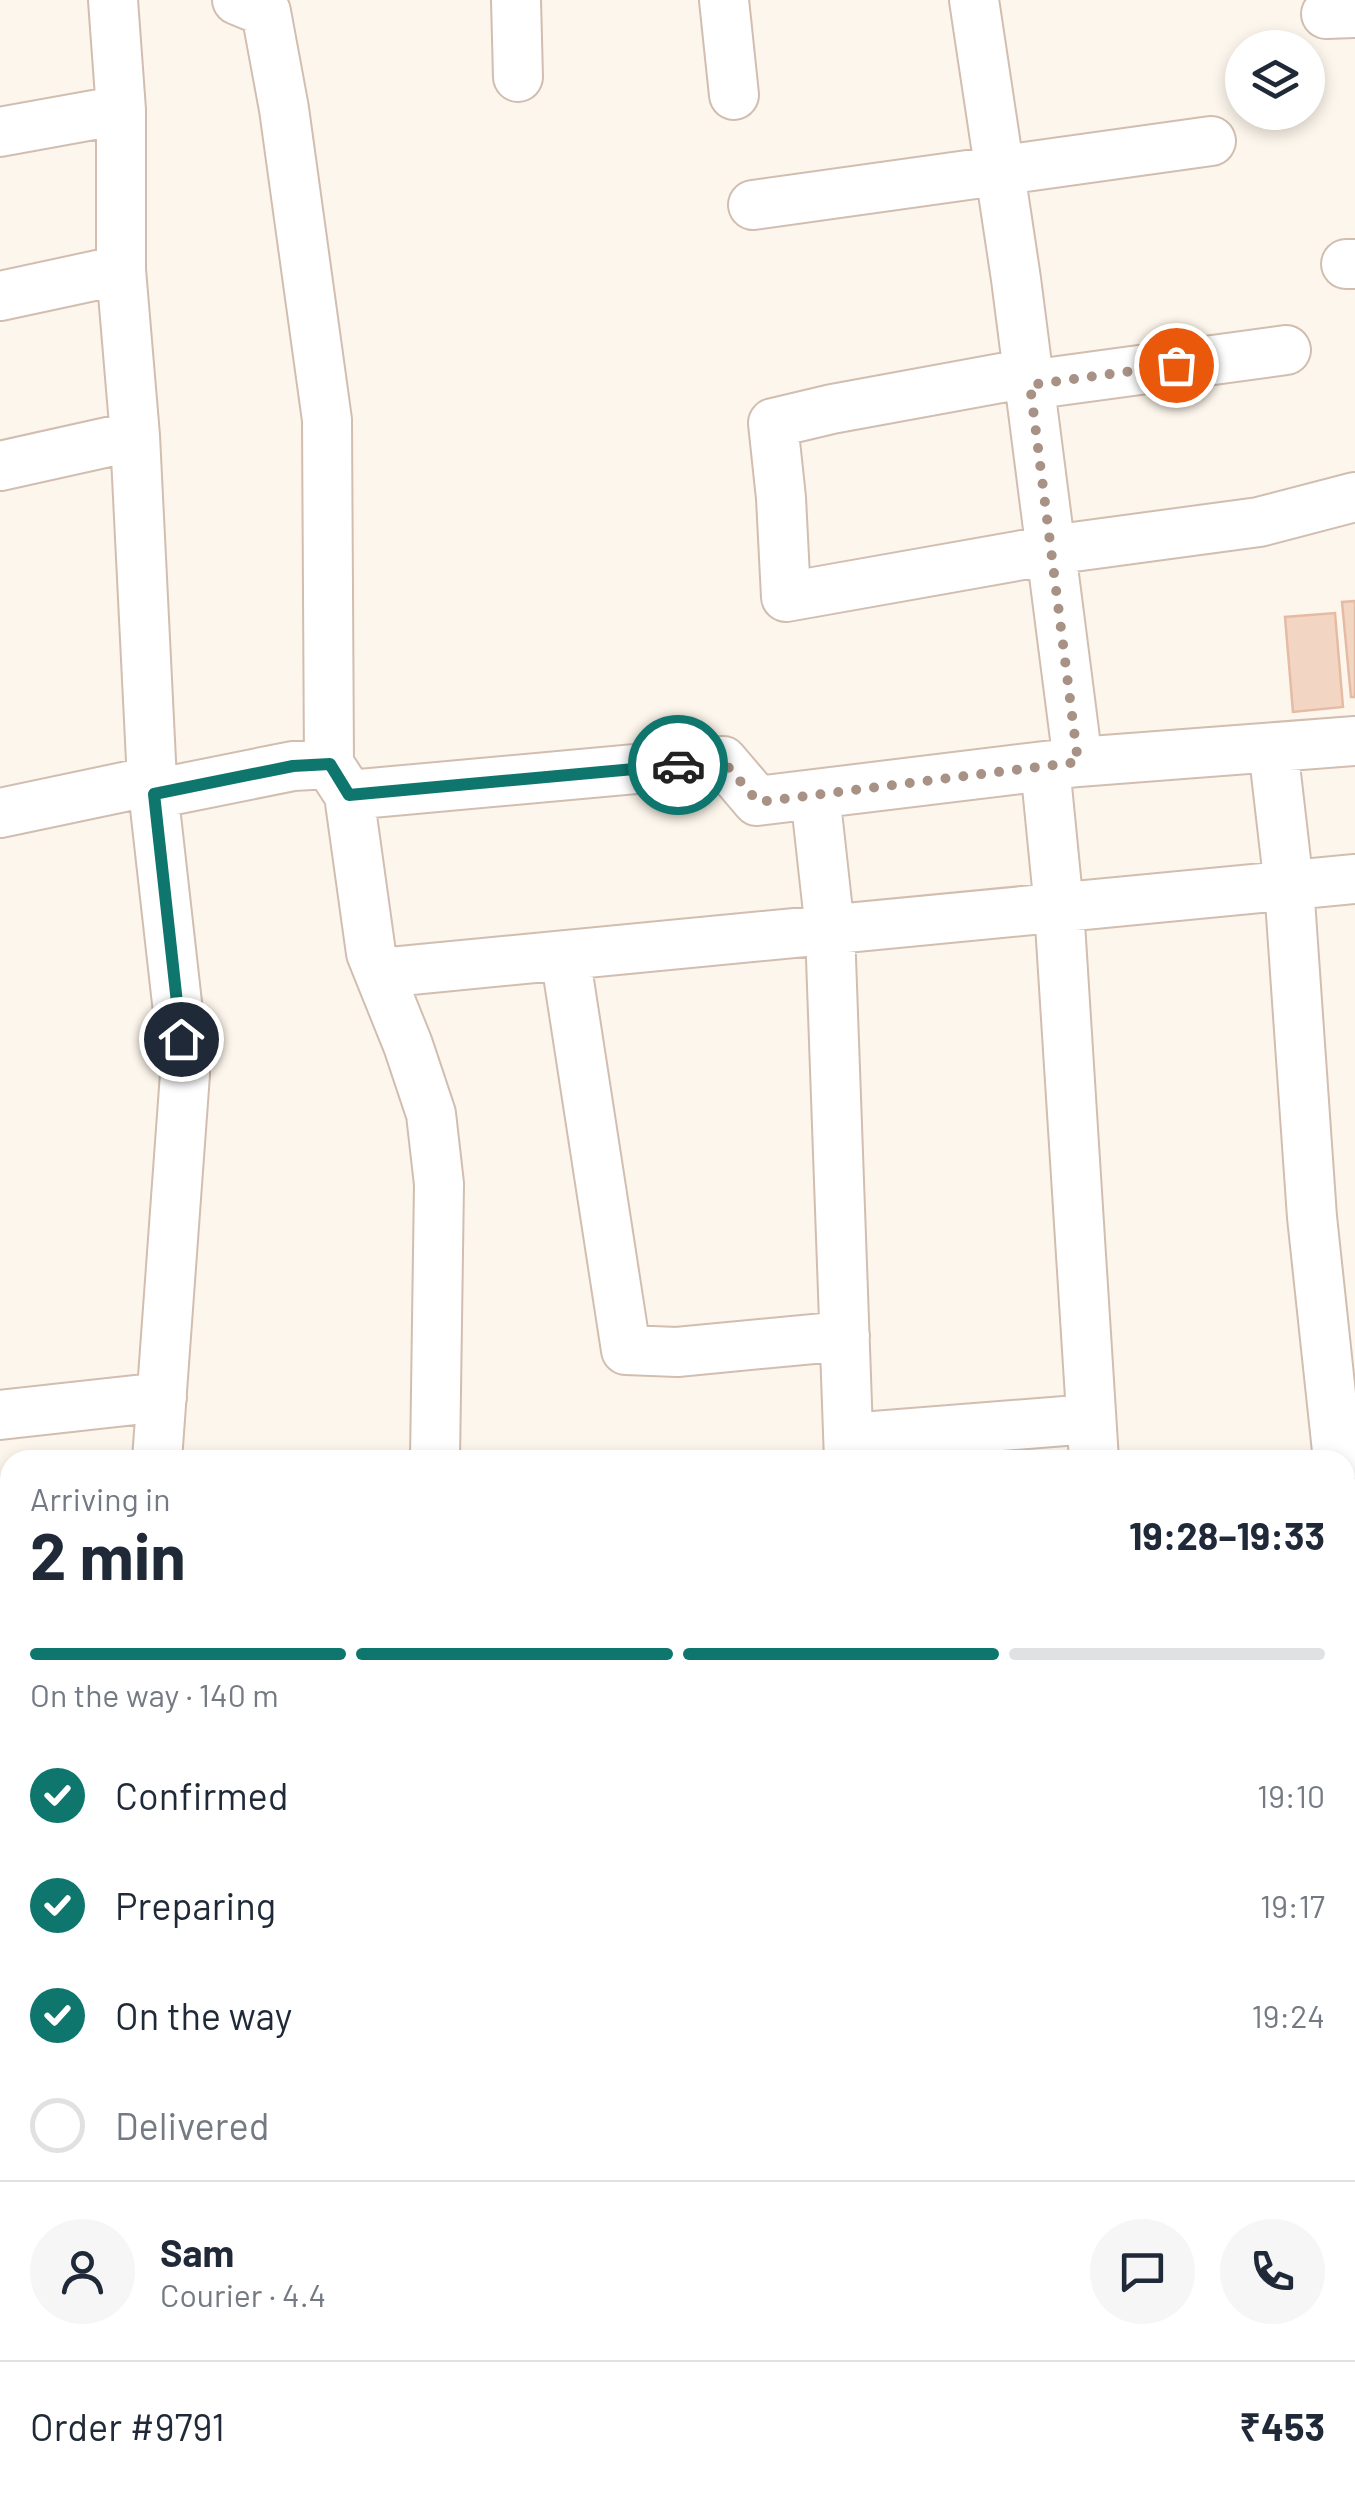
<!DOCTYPE html>
<html lang="en">
<head>
<meta charset="utf-8">
<style>
  body { margin:0; font-family:Barlow,sans-serif; background:#f6f6f7; color:#1f2937; height:100vh; display:flex; flex-direction:column; font-size:38px; white-space:nowrap }
  * { box-sizing:border-box; margin:0 }
  p { font-size:32px; color:#747a83 }
  .icon { flex:none; width:55px; height:55px; fill:none; stroke:currentColor; stroke-width:2; stroke-linecap:round; stroke-linejoin:round }
  .map { position:relative; flex:1; overflow:hidden }
  .panel { position:absolute; left:0px; top:1450px; width:1355px; height:1062px; display:flex; flex-direction:column; background:#fff; border-radius:30px 30px 0 0; box-shadow:0 5px 15px #0003 }
  .panel>* { flex:none }
  .fabs { position:absolute; left:1225px; top:30px; display:grid; gap:20px }
  .fabs a { display:grid; place-items:center; width:100px; height:100px; border-radius:50%; background:#fff; box-shadow:0 5px 15px #0003; font-size:50px }
  .pin { position:absolute; display:grid; place-items:center; width:85px; height:85px; color:#fff; margin:-42px; border:5px solid #fff; border-radius:50%; box-shadow:0 2px 10px #0007 }
  .courier { position:absolute; display:grid; place-items:center; width:100px; height:100px; margin:-50px; border:8px solid #0f766e; border-radius:50%; background:#fff; color:#222; box-shadow:0 2px 12px #0007 }
  .overview em { font-style:normal; font-weight:700 }
  .overview div { display:flex; flex-direction:column-reverse }
  .overview { display:flex; align-items:center; justify-content:space-between; height:170px; padding:0 30px }
  h1 { font-size:65px; font-weight:700; line-height:75px }
  .bar { display:grid; grid-template-columns:repeat(4,1fr); gap:15px 10px; align-content:center; height:120px; padding:0 30px }
  .bar i { height:12px; border-radius:8px; background:#e0e1e3 }
  .bar .current { background:#0f766e }
  .bar p { grid-column:span 4 }
  .line { display:flex; align-items:center; gap:25px; padding:0 30px; border-top:2px solid #e0e1e3 }
  .line div { flex:1 }
  .round { display:grid; place-items:center; flex:none; width:105px; height:105px; border-radius:52px; background:#f6f6f7 }
  ol { padding:0 30px; list-style:none }
  li { display:flex; align-items:center; gap:30px; height:110px }
  li p { margin-inline-start:auto }
  li .icon { padding:10px; border-radius:50%; background:#0f766e; color:#fff; stroke-width:4 }
  li:last-child { color:#747a83 }
  li i { width:55px; height:55px; border:5px solid #e0e1e3; border-radius:50% }
  .map>svg:first-child { display:block }
</style>
</head>
<body>
<div class="map">
<svg width="1355" height="2511" viewBox="0 0 1355 2511">
  <rect width="100%" height="100%" fill="#fdf6ec"/>
  <path fill="#f3d5c3" stroke="#e6bba3" stroke-width="2.5" d="M1355 601V697H1351L1342 602Z
    M1335 613 1343 707 1293 712 1285 617Z"/>
  <g fill="none" stroke-linecap="round" stroke-linejoin="round">
    <g stroke="#d1beb0" stroke-width="52">
      <path id="minor" d="M113 0 121 110V270L135 436 152 781 185 1074 157 1460
        M237 0 266 12 284 109 327 420 329 764
        M516 0 518 77
        M724 0 734 95
        M974 0 1016 279 1078 762
        M1326 14 1355 13
        M0 132 121 110
        M753 205 1211 141
        M1346 264H1355
        M0 296 121 270
        M1028 373 832 409 773 423 781 498 786 597 1051 550 1259 522 1355 497
        M1029 385 1286 350
        M0 466 135 436
        M1273 748 1289 886 1312 1217 1338 1460
        M1045 766 1059 908 1094 1460
        M154 794 293 766 329 764 349 795 371 953 408 1045 431 1114 439 1184 435 1460
        M815 794 830 930 849 1460
        M349 795 723 761 757 801 1078 762 1355 741
        M0 813 152 781
        M565 955 626 1350 677 1352 845 1336
        M380 973 1355 879
        M0 1415 162 1397
        M849 1438 1090 1419
        M1345 1532 1355 1646
        M1345 1724 1355 1725
        M1345 1800 1355 1788
        M0 1920 10 1919
        M0 2126 10 2125
        M1345 2273 1355 2272
        M0 2319 10 2318
        M1336 2502 1337 2511
        M176 2504 323 2511
        M841 2511V2502"/>
    </g>
    <use href="#minor" stroke="#fff" stroke-width="48"/>
  </g>
  <g fill="none" stroke-linecap="round" stroke-linejoin="round">
    <path stroke="#a89285" stroke-width="10" stroke-dasharray="0 18" d="M678 765 723 761 758 802 1078 762 1030 385 1176 365"/>
    <path stroke="#0f766e" stroke-width="12" d="M181 1039 154 794 293 766 330 764 349 795 678 765"/>
  </g>
</svg>
<div class="fabs">
<a><svg class="icon" aria-label="layers" viewBox="0 0 24 24"><path d="M12 4l9 5-9 5-9-5zM3 14l9 5 9-5"/></svg></a>
</div>
<div class="pin" style="left:1176px;top:365px;background:#ea580c"><svg class="icon" aria-label="bag" viewBox="0 0 24 24"><path d="M5 8h14l-1 12H6zM9 8a3 3 0 0 1 6 0"/></svg></div>
<div class="pin" style="left:181px;top:1039px;background:#1f2937"><svg class="icon" aria-label="home" viewBox="0 0 24 24"><path d="M3 11l9-7 9 7M6 9v11h12V9"/></svg></div>
<div class="courier" style="left:678px;top:765px"><svg class="icon" aria-label="car" viewBox="0 0 24 24"><path d="M5 17H2v-5l4-1 3-4h7l3 4 3 1v5h-3M9 17h6M6 11h13"/><circle cx="7" cy="17" r="2"/><circle cx="17" cy="17" r="2"/></svg></div>
<section class="panel">
<div class="overview"><div><h1>2 min</h1><p>Arriving in</p></div><em>19:28–19:33</em></div>
<div class="bar"><i class="current"></i><i class="current"></i><i class="current"></i><i></i><p>On the way · 140 m</p></div>
<ol>
<li><svg class="icon" aria-label="check" viewBox="0 0 24 24"><path d="M5 12l5 5 9-10"/></svg>Confirmed<p>19:10</p></li>
<li><svg class="icon" aria-label="check" viewBox="0 0 24 24"><path d="M5 12l5 5 9-10"/></svg>Preparing<p>19:17</p></li>
<li><svg class="icon" aria-label="check" viewBox="0 0 24 24"><path d="M5 12l5 5 9-10"/></svg>On the way<p>19:24</p></li>
<li><i></i>Delivered</li>
</ol>
<div class="line" style="height:180px"><a class="round"><svg class="icon" aria-label="person" viewBox="0 0 24 24"><circle cx="12" cy="8" r="4"/><path d="M4 21q1-7 8-7t8 7"/></svg></a><div><b>Sam</b><p>Courier · 4.4</p></div><a class="round"><svg class="icon" aria-label="chat" viewBox="0 0 24 24"><path d="M4 5h16v11H9l-5 4z"/></svg></a><a class="round"><svg class="icon" aria-label="phone" viewBox="0 0 24 24"><path d="M5 4h4l2 5-3 2q2 4 5 5l2-3 5 2v4C11 20 4 13 5 4z"/></svg></a></div>
<div class="line" style="height:130px"><div>Order #9791</div><b>₹453</b></div>
</section>
</div>
</body>
</html>
